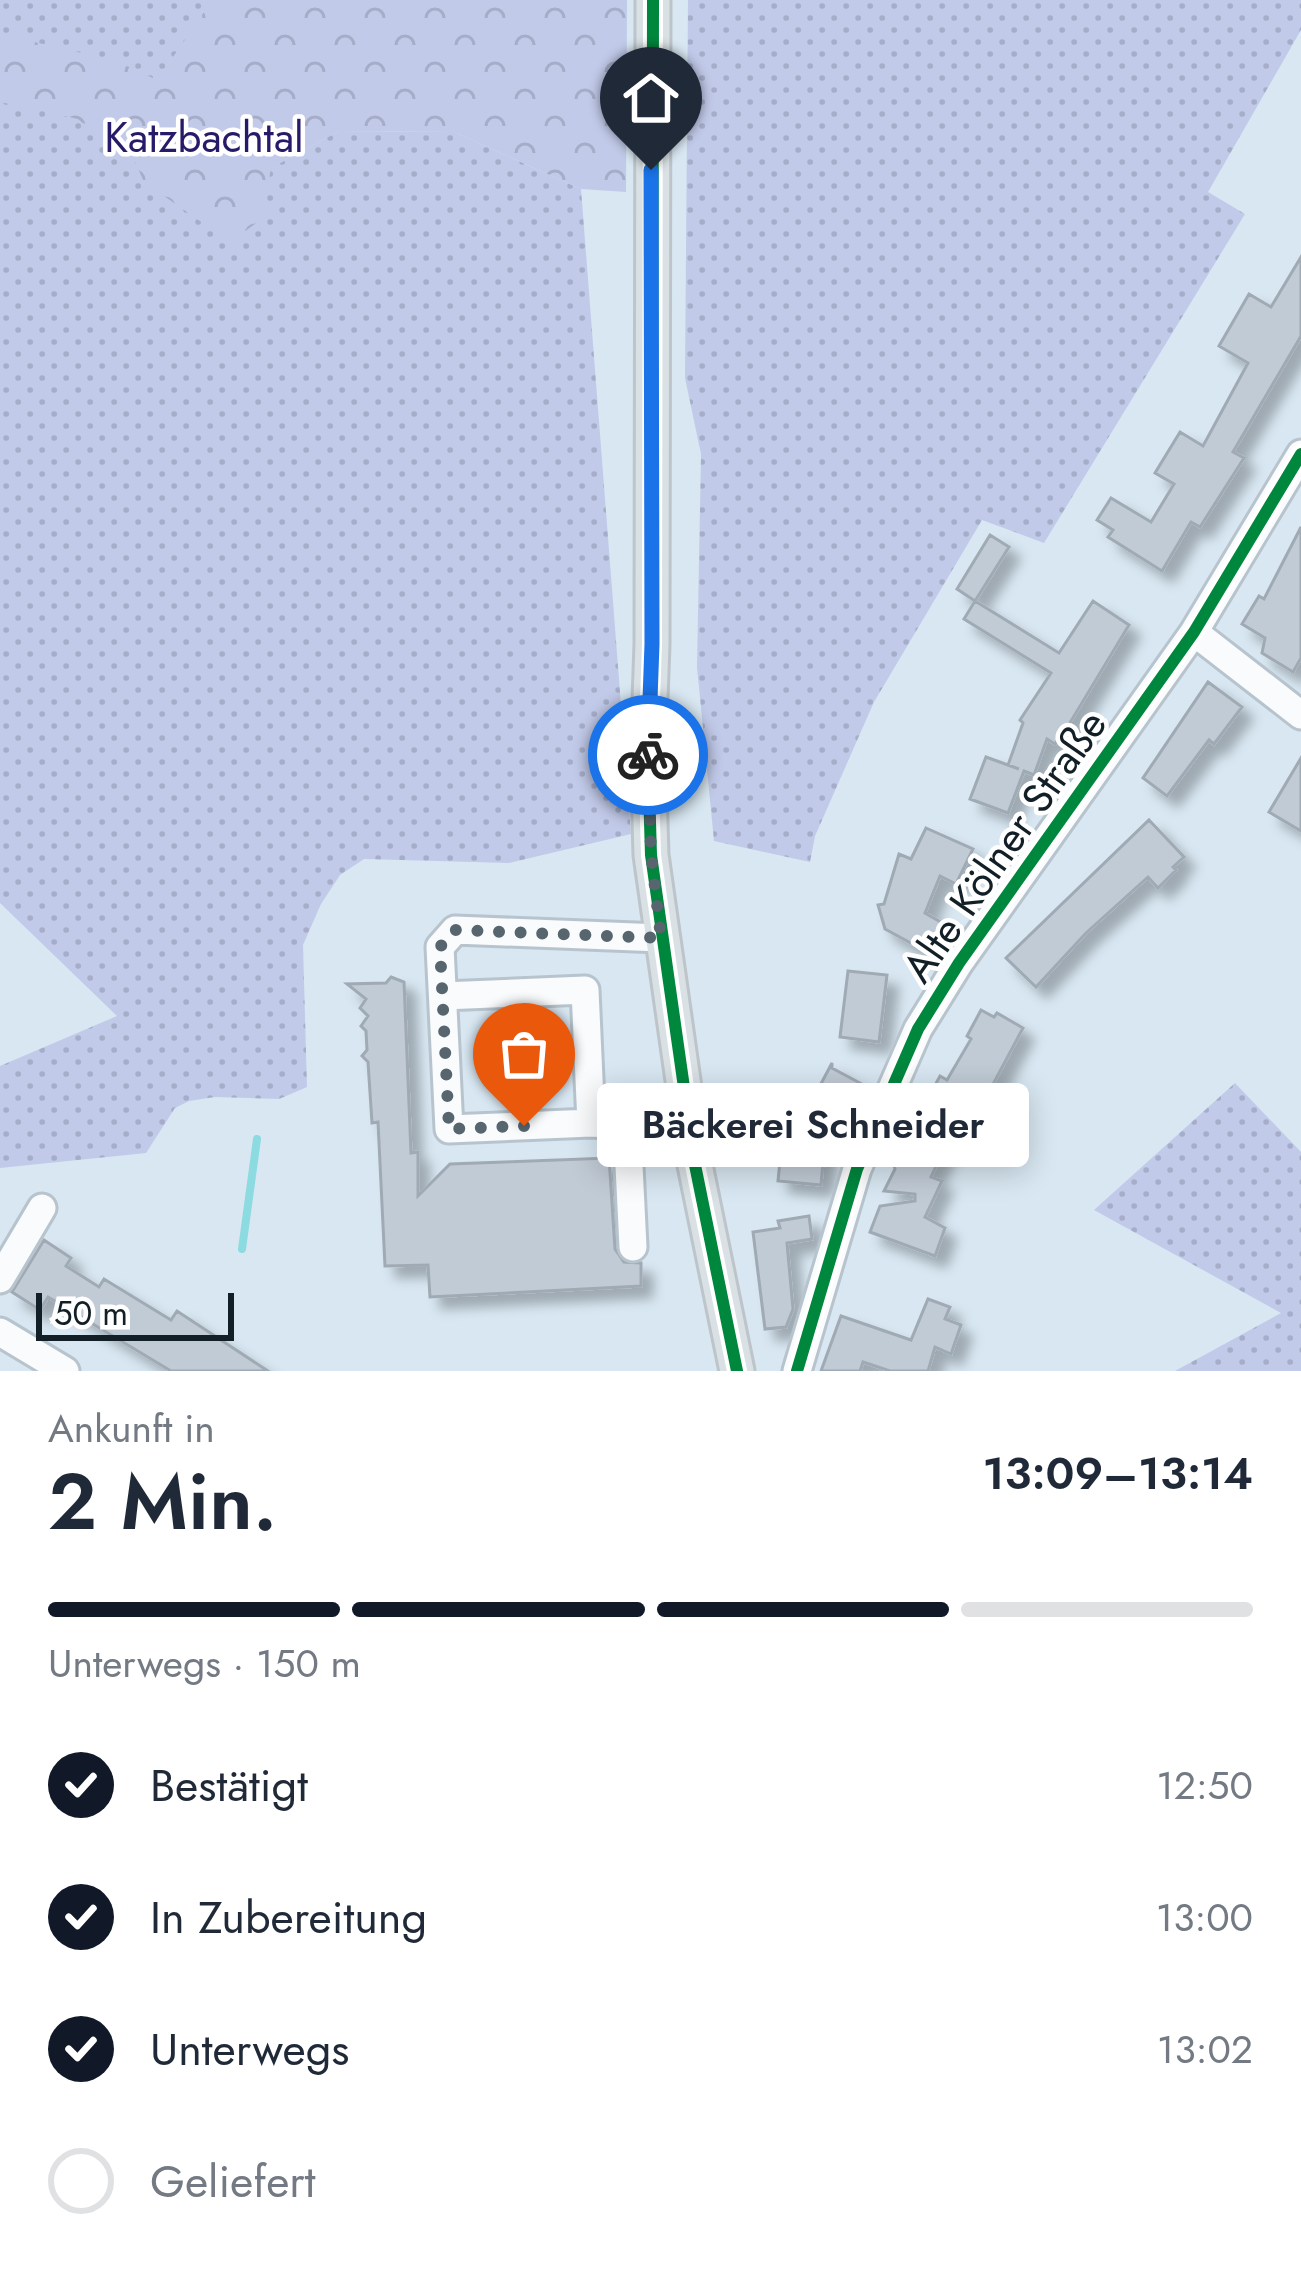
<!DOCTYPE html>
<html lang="de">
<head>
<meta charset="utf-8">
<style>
  body { margin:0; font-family:Jost,sans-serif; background:#f6f6f7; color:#1f2937; height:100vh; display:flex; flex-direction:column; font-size:45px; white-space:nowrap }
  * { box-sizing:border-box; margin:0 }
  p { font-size:39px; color:#747a83 }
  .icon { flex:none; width:66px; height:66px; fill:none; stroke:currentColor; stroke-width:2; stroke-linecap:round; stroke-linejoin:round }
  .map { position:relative; height:1371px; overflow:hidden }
  .details { display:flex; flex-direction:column; background:#fff; flex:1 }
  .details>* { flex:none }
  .scale { position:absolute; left:36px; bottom:30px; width:198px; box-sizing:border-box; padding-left:12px; border:6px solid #121f27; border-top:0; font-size:33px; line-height:42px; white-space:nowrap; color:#121f27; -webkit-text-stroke:9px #fff; paint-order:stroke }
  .pin { position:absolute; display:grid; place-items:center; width:102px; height:102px; color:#fff; margin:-123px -51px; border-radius:50% 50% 50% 0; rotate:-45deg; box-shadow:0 0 12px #0007 }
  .pin .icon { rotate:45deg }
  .courier { position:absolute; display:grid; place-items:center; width:120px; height:120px; margin:-60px; border:9px solid #1a73e8; border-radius:50%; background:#fff; color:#222; box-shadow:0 3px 15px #0007 }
  .bubble { position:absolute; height:84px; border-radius:12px; background:#fff; box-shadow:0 6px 30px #0003; font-size:39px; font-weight:600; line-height:84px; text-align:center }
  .overview em { font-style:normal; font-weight:600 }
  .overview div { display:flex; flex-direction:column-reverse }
  .overview { display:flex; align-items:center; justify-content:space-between; height:204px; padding:0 48px }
  h1 { font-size:78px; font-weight:600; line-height:90px }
  .bar { display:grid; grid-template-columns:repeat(4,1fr); gap:18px 12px; align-content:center; height:144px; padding:0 48px }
  .bar i { height:15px; border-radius:9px; background:#e0e1e3 }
  .bar .current { background:#111827 }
  .bar p { grid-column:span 4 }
  ol { padding:0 48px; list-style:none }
  li { display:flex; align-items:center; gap:36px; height:132px }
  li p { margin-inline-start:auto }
  li .icon { padding:12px; border-radius:50%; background:#111827; color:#fff; stroke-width:4 }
  li:last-child { color:#747a83 }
  li i { width:66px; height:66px; border:6px solid #e0e1e3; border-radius:50% }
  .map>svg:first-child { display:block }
</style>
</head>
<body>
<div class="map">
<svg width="1301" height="1371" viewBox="0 0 1301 1371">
  <defs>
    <pattern id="grass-dots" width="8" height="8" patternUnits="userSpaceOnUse" patternTransform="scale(3)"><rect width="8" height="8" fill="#c1cae9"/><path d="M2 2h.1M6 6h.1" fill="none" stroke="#a5adc8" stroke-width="1.8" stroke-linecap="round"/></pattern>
    <pattern id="forest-crowns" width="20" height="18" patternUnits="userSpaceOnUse" patternTransform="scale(3)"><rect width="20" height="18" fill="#c1cae9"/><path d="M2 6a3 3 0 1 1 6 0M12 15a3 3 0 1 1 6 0" fill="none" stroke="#a5adc8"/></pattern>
    <filter id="shadow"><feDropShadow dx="11" dy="11" stdDeviation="6" flood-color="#0004"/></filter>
  </defs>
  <rect width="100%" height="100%" fill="#d8e7f2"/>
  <path fill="url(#grass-dots)" d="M0 0H203L229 16 230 190 339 131 454 132 581 189 631 834 509 863 364 859 340 875 321 904 303 945 307 1087 279 1099 215 1097 189 1101 175 1108 146 1153 0 1168V1066L117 1016 0 903Z
    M688 0H1301V30L1208 192 1245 214 1044 543 982 520 874 702 815 836 810 862 714 841 697 667 701 454 685 378Z
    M1235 1083 1301 1152V1371H1175L1281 1313 1094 1210Z"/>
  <path fill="url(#forest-crowns)" d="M203 0H627L626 192 581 189 454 132 339 131 271 168 262 219 230 242 144 182 129 148 74 118 0 102V34L116 61 157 80 209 5Z"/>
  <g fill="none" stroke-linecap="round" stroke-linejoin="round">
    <path stroke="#8bdbe1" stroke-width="8" d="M242 1249 257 1139"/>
  </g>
  <path fill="#c1cbd5" stroke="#a0aab4" stroke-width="3" filter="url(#shadow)" d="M1301 257V336L1233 452 1244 458 1200 527 1191 522 1162 571 1108 537 1113 530 1097 520 1111 498 1151 522 1174 484 1155 473 1180 432 1203 446 1248 363 1219 346 1249 294 1271 307Z
    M1301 527V658L1293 672 1262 653 1265 638 1242 624 1259 596 1264 599Z
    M990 535 1009 547 975 601 957 589Z
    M975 601 1059 653 1093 601 1129 625 1065 731 1055 744 1047 739 1034 775 1024 771 1008 813 970 799 986 757 1019 769 1008 765 1023 723 1020 720 1051 673 964 619Z
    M1208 682 1242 707 1214 744 1209 740 1167 796 1143 778Z
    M1301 758V831L1269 812Z
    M1149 820 1184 857 1173 867 1176 870 1158 888 1148 877 1086 933 1036 987 1006 958Z
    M926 828 973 849 956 884 940 876 925 913 946 925 931 954 885 929 878 905 884 904 899 854 911 859Z
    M848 971 887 975 879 1042 840 1037Z
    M391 977 404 982 411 1153 418 1152V1196L450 1164 609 1158 615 1249 624 1262 641 1263V1286L430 1297 428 1265 385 1266 378 1122 372 1123 368 1062 362 1056 367 1050 366 1031 361 1026 368 1016 360 1008 366 999 347 984 386 983Z
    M981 1010 994 1017 997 1013 1023 1028 983 1103 994 1110 979 1140 954 1128 931 1177 942 1181 925 1217 945 1228 935 1256 870 1232 880 1206 915 1201V1194L884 1191 895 1169 892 1159 901 1156 910 1140 924 1109 921 1101 925 1092 933 1089 940 1076 947 1080 971 1039 967 1036Z
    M832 1063V1068L860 1083 838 1123 827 1116 821 1185 778 1181 780 1161Z
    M763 1087 768 1114 736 1120 730 1093Z
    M809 1216 812 1239 787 1243 793 1309 786 1327 765 1329 753 1232 780 1228 778 1221Z
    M44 1240 71 1258 66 1266 99 1287 104 1279 171 1320 177 1311 268 1371H171L48 1297 40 1310 12 1292Z
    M928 1299 950 1307 945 1319 961 1325 951 1354 935 1347 928 1371H890L863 1362 860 1371H821L841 1316 911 1340Z"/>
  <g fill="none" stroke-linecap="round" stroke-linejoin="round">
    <g stroke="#b7c4cd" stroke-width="33">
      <path id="minor" d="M1194 632 1301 715
        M443 996 585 990 591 1123
        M633 1247 629 1166 622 1125 591 1123 449 1129 440 947 455 930 661 938
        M0 1279 42 1208
        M0 1332 65 1371
        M797 1371 857 1169 918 1029 959 963 1194 632 1301 454"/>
    </g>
    <g stroke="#bdc5cb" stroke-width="39">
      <path id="major" d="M653 0 652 644 648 755 651 855 695 1165 737 1371"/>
    </g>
    <use href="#minor" stroke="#f9fbfd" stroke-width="27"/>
    <use href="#major" stroke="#d9e1e5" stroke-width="33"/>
    <g stroke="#fff" stroke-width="20">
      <path id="cycleway" d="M653 0 652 644 648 755 651 855 695 1165 737 1371
        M797 1371 857 1169 918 1029 959 963 1194 632 1301 454"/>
    </g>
    <use href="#cycleway" stroke="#00873e" stroke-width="12"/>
  </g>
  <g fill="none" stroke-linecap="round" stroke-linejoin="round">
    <path stroke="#57656e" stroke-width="12" stroke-dasharray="0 21.6" d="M524 1126 449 1129 440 947 455 930 661 938 651 854 648 755"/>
    <path stroke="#1a73e8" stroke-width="15" d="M648 755 652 644 651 170"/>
  </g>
  <g text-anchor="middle" stroke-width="9" stroke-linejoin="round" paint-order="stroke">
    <g font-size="42" fill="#261a69" stroke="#fff">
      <text x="204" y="152">Katzbachtal</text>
    </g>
    <g font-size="42" fill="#121f27" stroke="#fff">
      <text transform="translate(1004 846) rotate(-55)" y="15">Alte Kölner Straße</text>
    </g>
  </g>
</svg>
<div class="scale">50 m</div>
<div class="pin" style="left:524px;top:1126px;background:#ea580c"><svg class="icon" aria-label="bag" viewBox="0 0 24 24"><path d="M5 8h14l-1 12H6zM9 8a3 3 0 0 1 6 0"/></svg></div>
<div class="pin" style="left:651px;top:170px;background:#1f2937"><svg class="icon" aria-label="home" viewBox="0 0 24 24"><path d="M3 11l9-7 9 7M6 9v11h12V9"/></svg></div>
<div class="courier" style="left:648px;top:755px"><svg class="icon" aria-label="bike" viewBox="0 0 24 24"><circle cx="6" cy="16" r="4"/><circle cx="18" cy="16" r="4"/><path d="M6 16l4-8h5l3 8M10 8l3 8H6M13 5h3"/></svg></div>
<div class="bubble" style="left:597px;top:1083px;width:432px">Bäckerei Schneider</div>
</div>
<section class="details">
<div class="overview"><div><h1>2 Min.</h1><p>Ankunft in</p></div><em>13:09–13:14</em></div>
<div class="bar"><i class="current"></i><i class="current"></i><i class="current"></i><i></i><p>Unterwegs · 150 m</p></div>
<ol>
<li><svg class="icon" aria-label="check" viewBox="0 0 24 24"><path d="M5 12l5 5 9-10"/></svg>Bestätigt<p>12:50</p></li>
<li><svg class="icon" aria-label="check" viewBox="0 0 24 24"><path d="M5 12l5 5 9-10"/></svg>In Zubereitung<p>13:00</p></li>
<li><svg class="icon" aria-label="check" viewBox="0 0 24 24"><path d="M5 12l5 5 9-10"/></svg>Unterwegs<p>13:02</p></li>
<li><i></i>Geliefert</li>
</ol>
</section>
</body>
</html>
